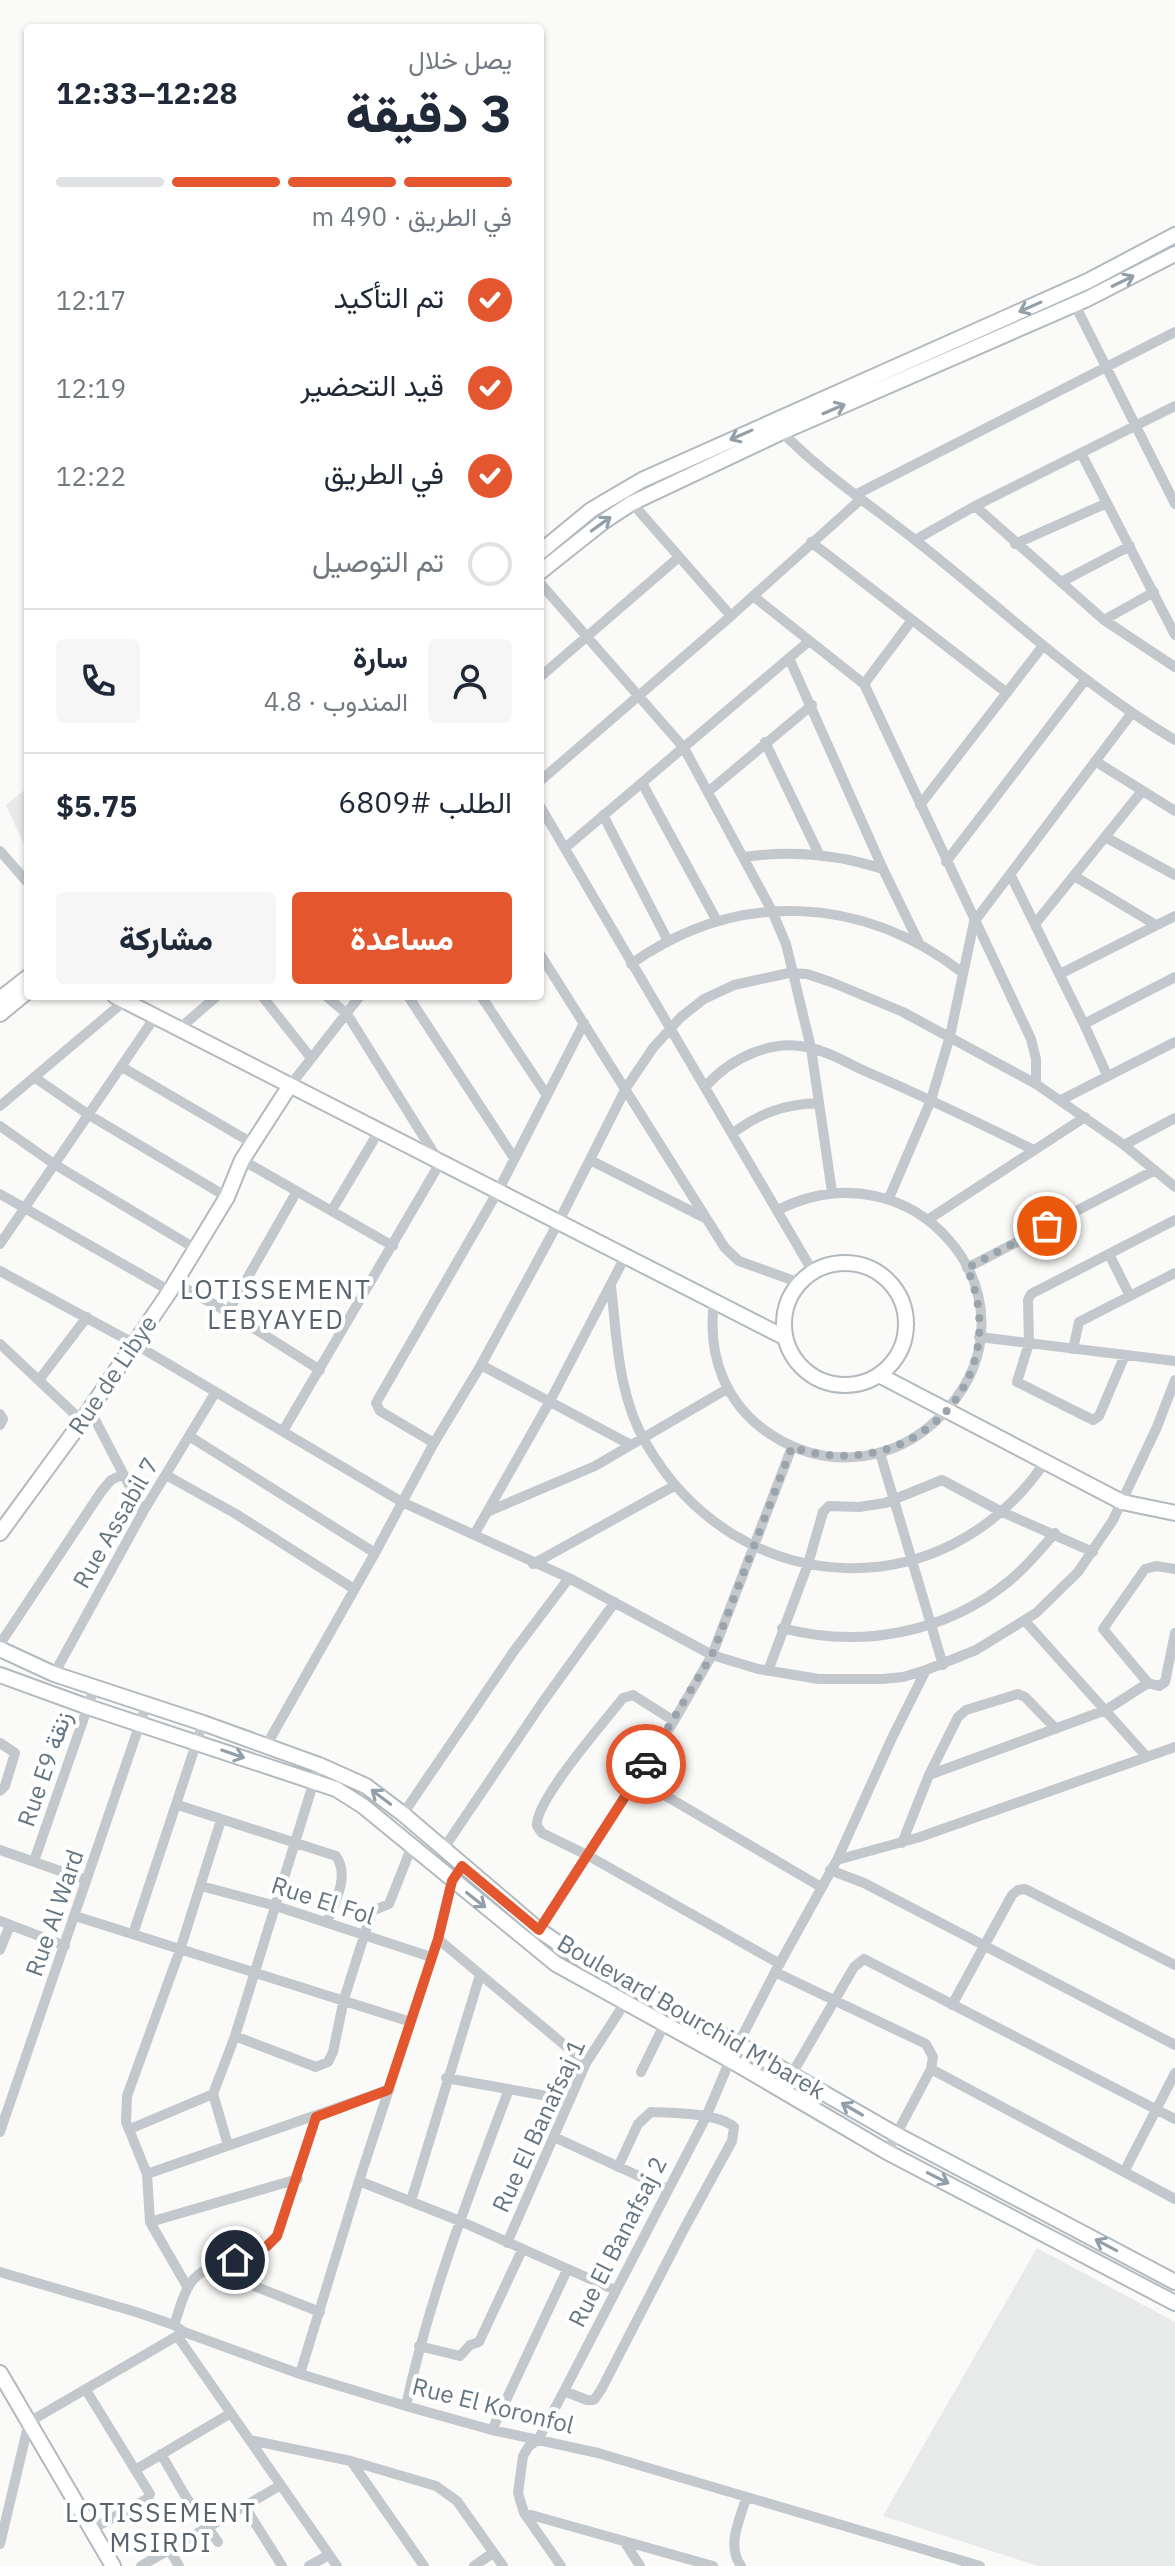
<!DOCTYPE html>
<html lang="ar">
<head>
<meta charset="utf-8">
<style>
  body { margin:0; font-family:"IBM Plex Sans",Vazirmatn,sans-serif; background:#f6f6f7; color:#1f2937; direction:rtl; height:100vh; display:flex; flex-direction:column; font-size:30px; white-space:nowrap }
  * { box-sizing:border-box; margin:0 }
  p { font-size:26px; color:#747a83 }
  .icon { flex:none; width:44px; height:44px; fill:none; stroke:currentColor; stroke-width:2; stroke-linecap:round; stroke-linejoin:round }
  .map { position:relative; flex:1; overflow:hidden; direction:ltr }
  .panel { position:absolute; left:24px; top:24px; width:520px; height:976px; display:flex; flex-direction:column; background:#fff; border-radius:8px; box-shadow:0 2px 6px #0004; direction:rtl }
  .panel>* { flex:none }
  .pin { position:absolute; display:grid; place-items:center; width:68px; height:68px; color:#fff; margin:-34px; border:4px solid #fff; border-radius:50%; box-shadow:0 2px 8px #0007 }
  .courier { position:absolute; display:grid; place-items:center; width:80px; height:80px; margin:-40px; border:6px solid #e4572e; border-radius:50%; background:#fff; color:#222; box-shadow:0 2px 10px #0007 }
  .summary em { font-style:normal; font-weight:800 }
  .summary div { display:flex; flex-direction:column-reverse }
  .summary { display:flex; align-items:center; justify-content:space-between; height:136px; padding:0 32px }
  h1 { font-size:52px; font-weight:800; line-height:60px }
  .bar { display:grid; grid-template-columns:repeat(4,1fr); gap:12px 8px; align-content:center; height:96px; padding:0 32px }
  .bar i { height:10px; border-radius:6px; background:#e0e1e3 }
  .bar .current { background:#e4572e }
  .bar p { grid-column:span 4 }
  .line { display:flex; align-items:center; gap:20px; padding:0 32px; border-top:2px solid #e0e1e3 }
  .line div { flex:1 }
  .round { display:grid; place-items:center; flex:none; width:84px; height:84px; border-radius:8px; background:#f6f6f7 }
  ol { padding:0 32px; list-style:none }
  li { display:flex; align-items:center; gap:24px; height:88px }
  li p { margin-inline-start:auto }
  li .icon { padding:8px; border-radius:50%; background:#e4572e; color:#fff; stroke-width:4 }
  li:last-child { color:#747a83 }
  li i { width:44px; height:44px; border:4px solid #e0e1e3; border-radius:50% }
  .primary-button { display:flex; gap:16px; margin-top:auto; padding:16px 32px }
  .primary-button a { flex:1; height:92px; border-radius:8px; background:#e4572e; color:#fff; font-size:32px; font-weight:800; line-height:92px; text-align:center }
  .primary-button a+a { background:#f6f6f7; color:#1f2937 }
  .map>svg:first-child { display:block }
</style>
</head>
<body>
<div class="map">
<svg width="1175" height="2566" viewBox="0 0 1175 2566">
  <rect width="100%" height="100%" fill="#fafaf8"/>
  <path fill="#e8e9e9" d="M28 787V853L6 805Z
    M1037 2248 1175 2322V2566H1038L883 2516Z"/>
  <g fill="none" stroke-linecap="round" stroke-linejoin="round">
    <g stroke="#b3babf" stroke-width="18">
      <path id="secondary" d="M540 552 591 510 642 480 1088 281 1175 235
        M540 572 603 522 632 503 782 432 1087 299 1175 254
        M115 996 784 1337
        M0 999 28 977
        M0 1014 28 991
        M784 1324a61 61 0 1 1 122 0a61 61 0 1 1-122 0Z
        M879 1375 1122 1502 1175 1513
        M0 1533 82 1421 170 1291 227 1197 242 1160 289 1087
        M0 1649 54 1674 203 1723 319 1765 366 1786 403 1814 539 1930 584 1961 740 2045 897 2135 1175 2282
        M0 1675 88 1707 336 1789 363 1806 556 1964 730 2060 887 2152 1175 2303
        M0 2373 113 2566"/>
    </g>
    <path stroke="#c3c8cc" stroke-width="10" d="M1075 305 1175 504
      M779 429C819 471 869 504 915 540 1002 608 1080 684 1175 740
      M1081 453 1175 635
      M855 495 1175 332
      M632 503 731 616
      M975 506 1104 620 1175 667
      M915 540 975 506 1175 406
      M811 542 1007 693
      M1015 544 1107 503
      M1061 582 1130 546
      M540 583 684 748 772 911 786 944 811 1048 832 1192
      M753 596 864 684 1031 1039 1036 1059V1084
      M1104 620 1154 592
      M789 658 883 869 919 943
      M540 677 679 557
      M864 684 912 620
      M765 742 819 854
      M1095 761 1175 811
      M540 781 731 616 860 500
      M642 783 717 921
      M709 791 812 705
      M920 805 1042 647
      M540 806 813 1272
      M603 815 668 941
      M1107 838 1175 875
      M565 848 808 642
      M0 851 28 883
      M744 857C792 850 837 854 883 869
      M946 862 1086 679
      M1010 874 1084 1024 1107 1075
      M1076 877 1156 925
      M1035 924 1142 791
      M540 954 725 1248 739 1261 800 1283
      M631 964C737 889 862 895 963 973
      M1060 974 1175 916
      M262 996 311 1058
      M408 996 514 1158
      M481 996 546 1094
      M1084 1024 1175 977
      M179 1029 217 996
      M122 1067 252 1143
      M34 1077 89 1115 227 1197
      M706 1086C731 1058 772 1038 811 1048 830 1052 849 1064 867 1072 924 1096 979 1123 1034 1150
      M289 1087 360 996
      M1061 1100 1175 1042
      M0 1106 127 999
      M0 1126 54 1164 196 1249
      M733 1133C760 1113 785 1104 819 1103
      M1124 1145 1175 1118
      M242 1160 393 1246
      M590 1160 703 1217
      M0 1194 170 1291
      M889 1198 931 1100 950 1036 974 922 1131 714
      M332 1210 379 1131
      M929 1219 1085 1117
      M0 1244 155 1017
      M1109 1254 1130 1296
      M967 1268 1155 1170
      M0 1271 133 1343 402 1502 569 1578 712 1655 758 1669 819 1679H882L903 1677 926 1670 976 1650 1036 1613 1078 1572 1113 1520 1157 1427 1175 1380
      M175 1283 228 1312 320 1370
      M611 1286C617 1340 618 1397 647 1445 737 1600 943 1612 1045 1462
      M714 1303C707 1355 725 1404 770 1434 804 1457 845 1464 885 1451 911 1443 932 1427 949 1407 1044 1297 914 1141 778 1210
      M228 1312 297 1191
      M979 1337 1175 1361
      M0 1344 82 1421
      M1073 1349 1079 1322 1175 1273
      M1125 1355 1099 1416 1093 1420 1017 1382 1029 1343 1028 1300 1031 1294 1175 1220
      M481 1365 631 1445
      M39 1380 87 1317
      M89 1408 143 1512
      M0 1414 3 1419 0 1425
      M283 1431 440 1163 347 1014 326 996
      M189 1436 375 1553
      M434 1443 380 1411 376 1403 498 1191 584 1023
      M880 1453 943 1665
      M166 1475 236 1514 354 1589
      M487 1512 595 1466 727 1389
      M474 1535 550 1401 625 1257
      M533 1564 674 1486
      M1175 1569 1156 1566 1145 1569 1103 1629 1148 1683 1159 1686 1165 1682 1175 1633
      M1025 1621 1147 1757
      M782 1628C861 1649 945 1633 1008 1582 1026 1568 1040 1550 1055 1533
      M0 1644 101 1492 111 1480 122 1475
      M768 1671 808 1564 823 1512 829 1506 859 1507 885 1503 942 1480 1002 1512 1093 1552
      M54 1674 143 1512 215 1393
      M674 1721 633 1695 623 1698C605 1721 534 1802 537 1826L542 1833 587 1855 780 1964
      M0 1743 15 1753 5 1786 0 1791
      M266 1746 375 1553 434 1443 481 1365 558 1223 626 1088 653 1048 681 1017 704 999 734 985 789 973 807 974 831 982 903 1012 1036 1084 1124 1145 1175 1187
      M929 1775 1106 1710 1148 1683
      M637 1779 821 1887
      M178 1805 336 1856C350 1876 335 1902 327 1922
      M403 1814 514 1651 569 1578
      M902 1843 929 1775 958 1717 966 1710 1018 1694 1025 1697 1056 1729
      M444 1848 542 1703 615 1602
      M0 1850 86 1880
      M837 1860 920 1837 1175 1747
      M34 1861 94 1689
      M830 1870 864 1883 1175 2045
      M201 1886 276 1906 431 1957
      M75 1916 411 2022
      M0 1921 65 1946
      M133 1934 203 1723
      M438 1939 586 2063
      M530 1944 674 1721 712 1655 792 1447
      M0 1950 10 1925
      M775 1972 926 2044 933 2057 931 2069 887 2152
      M952 2005 1012 1895 1018 1890 1025 1889 1175 1965
      M235 2036 316 2067 328 2062 333 2052 344 1999 372 1911 389 1904 412 1846
      M931 2069 1175 2199
      M641 2072 664 2025
      M446 2078 570 2100
      M782 2091 854 1967 864 1959 1175 2119
      M130 2129 213 2094
      M0 2132 146 1706
      M554 2137 667 2189
      M228 2145 213 2094 235 2036 319 1765
      M1124 2172 1175 2073
      M147 2174 388 2090
      M359 2181 460 2221 615 2290
      M411 2201 480 1975
      M150 2222 298 2179
      M507 2243 586 2063 628 1998
      M211 2269 320 2312
      M0 2272 136 2312 174 2325 184 2332 300 2374 406 2406 492 2430 598 2453 980 2566
      M188 2288 150 2222 147 2174 126 2122 127 2096 180 1950 221 1820
      M174 2325C179 2312 182 2296 190 2284 209 2255 257 2263 277 2236L316 2117
      M178 2337 337 2566
      M419 2346 460 2356 470 2345 479 2342 522 2250
      M300 2374 359 2181 438 1939 452 1881 462 1866
      M86 2390 150 2494 147 2499 92 2529
      M564 2391 587 2400H594L601 2390 684 2229 732 2141 734 2127C718 2113 673 2113 651 2112L638 2124 618 2167
      M406 2406C429 2297 470 2193 509 2089
      M492 2430 567 2270
      M250 2440 351 2461 436 2486 457 2501 503 2566
      M161 2454 186 2497 218 2542
      M351 2461 424 2566
      M135 2470 231 2413
      M245 2507 282 2566
      M524 2513 713 2566
      M624 2541 640 2566
      M0 2544 29 2422 184 2332
      M170 2551 179 2566
      M141 2566 281 2485
      M309 2566 329 2555
      M474 2566 493 2553
      M561 2566 524 2513 518 2493 523 2456 529 2446 538 2440 564 2391 706 2117 730 2060 775 1972 837 1860 892 1738 926 1670
      M741 2566C726 2545 740 2520 746 2498"/>
    <use href="#secondary" stroke="#fff" stroke-width="14"/>
  </g>
  <defs><path id="oneway-shaft" d="M-6 0H5M1.5-3L5.5 0L1.5 3" fill="none" stroke-width="1.6" stroke-linecap="round" stroke-linejoin="round" transform="scale(2)"/></defs>
  <g stroke="#939fa8">
    <use href="#oneway-shaft" transform="translate(1123 281) rotate(-26)"/>
    <use href="#oneway-shaft" transform="translate(1030 307) rotate(156)"/>
    <use href="#oneway-shaft" transform="translate(834 409) rotate(-23)"/>
    <use href="#oneway-shaft" transform="translate(741 435) rotate(156)"/>
    <use href="#oneway-shaft" transform="translate(601 524) rotate(-36)"/>
    <use href="#oneway-shaft" transform="translate(233 1754) rotate(19)"/>
    <use href="#oneway-shaft" transform="translate(381 1797) rotate(-143)"/>
    <use href="#oneway-shaft" transform="translate(476 1900) rotate(38)"/>
    <use href="#oneway-shaft" transform="translate(852 2109) rotate(-150)"/>
    <use href="#oneway-shaft" transform="translate(938 2178) rotate(27)"/>
    <use href="#oneway-shaft" transform="translate(1106 2245) rotate(-152)"/>
  </g>
  <g fill="none" stroke-linecap="round" stroke-linejoin="round">
    <path stroke="#99a4ac" stroke-width="8" stroke-dasharray="0 14.4" d="M646 1764 712 1655 792 1447C908 1487 1017 1384 967 1268L1047 1226"/>
    <path stroke="#e4572e" stroke-width="10" d="M235 2260 266 2247 277 2236 316 2117 388 2090 438 1939 452 1881 462 1866 539 1930 646 1764"/>
  </g>
  <g text-anchor="middle" stroke-width="8" stroke-linejoin="round" paint-order="stroke">
    <g font-size="24" fill="#657683" stroke="#fff">
      <text transform="translate(113 1375) rotate(-56)" y="8">Rue de Libye</text>
      <text transform="translate(116 1523) rotate(-60)" y="8">Rue Assabil 7</text>
      <text transform="translate(45 1769) rotate(-71)" y="8">Rue E9 زنقة</text>
      <text transform="translate(323 1901) rotate(18)" y="8">Rue El Fol</text>
      <text transform="translate(55 1913) rotate(-71)" y="8">Rue Al Ward</text>
      <text transform="translate(691 2017) rotate(30)" y="8">Boulevard Bourchid M'barek</text>
      <text transform="translate(539 2126) rotate(-65)" y="8">Rue El Banafsaj 1</text>
      <text transform="translate(618 2242) rotate(-63)" y="8">Rue El Banafsaj 2</text>
      <text transform="translate(493 2406) rotate(14)" y="8">Rue El Koronfol</text>
    </g>
    <g font-size="26" letter-spacing="2" fill="#57646e" stroke="#fff">
      <text x="276" y="1299">LOTISSEMENT<tspan x="276" dy="30">LEBYAYED</tspan></text>
      <text x="161" y="2522">LOTISSEMENT<tspan x="161" dy="30">MSIRDI</tspan></text>
    </g>
  </g>
</svg>
<div class="pin" style="left:1047px;top:1226px;background:#ea580c"><svg class="icon" aria-label="bag" viewBox="0 0 24 24"><path d="M5 8h14l-1 12H6zM9 8a3 3 0 0 1 6 0"/></svg></div>
<div class="pin" style="left:235px;top:2260px;background:#1f2937"><svg class="icon" aria-label="home" viewBox="0 0 24 24"><path d="M3 11l9-7 9 7M6 9v11h12V9"/></svg></div>
<div class="courier" style="left:646px;top:1764px"><svg class="icon" aria-label="car" viewBox="0 0 24 24"><path d="M5 17H2v-5l4-1 3-4h7l3 4 3 1v5h-3M9 17h6M6 11h13"/><circle cx="7" cy="17" r="2"/><circle cx="17" cy="17" r="2"/></svg></div>
<section class="panel">
<div class="summary"><div><h1>3 دقيقة</h1><p>يصل خلال</p></div><em>12:28–12:33</em></div>
<div class="bar"><i class="current"></i><i class="current"></i><i class="current"></i><i></i><p>في الطريق · 490 m</p></div>
<ol>
<li><svg class="icon" aria-label="check" viewBox="0 0 24 24"><path d="M5 12l5 5 9-10"/></svg>تم التأكيد<p>12:17</p></li>
<li><svg class="icon" aria-label="check" viewBox="0 0 24 24"><path d="M5 12l5 5 9-10"/></svg>قيد التحضير<p>12:19</p></li>
<li><svg class="icon" aria-label="check" viewBox="0 0 24 24"><path d="M5 12l5 5 9-10"/></svg>في الطريق<p>12:22</p></li>
<li><i></i>تم التوصيل</li>
</ol>
<div class="line" style="height:144px"><a class="round"><svg class="icon" aria-label="person" viewBox="0 0 24 24"><circle cx="12" cy="8" r="4"/><path d="M4 21q1-7 8-7t8 7"/></svg></a><div><b>سارة</b><p>المندوب · 4.8</p></div><a class="round"><svg class="icon" aria-label="phone" viewBox="0 0 24 24"><path d="M5 4h4l2 5-3 2q2 4 5 5l2-3 5 2v4C11 20 4 13 5 4z"/></svg></a></div>
<div class="line" style="height:104px"><div>الطلب #6809</div><b>$5.75</b></div>
<div class="primary-button"><a>مساعدة</a><a>مشاركة</a></div>
</section>
</div>
</body>
</html>
